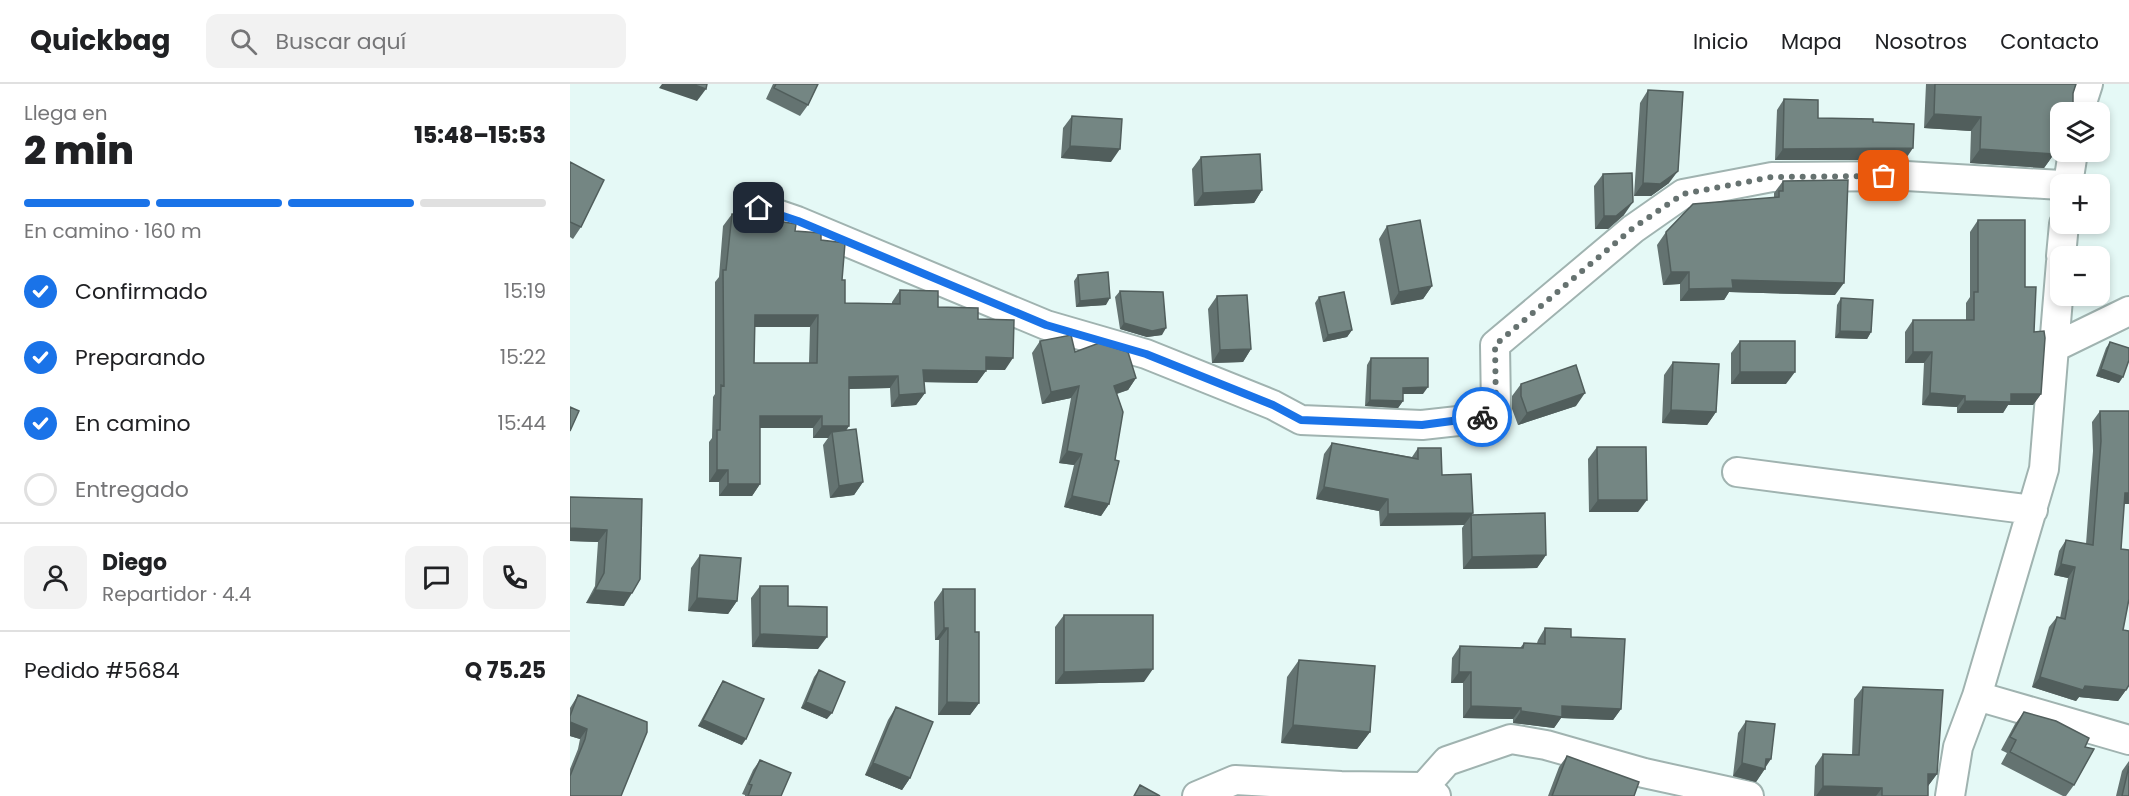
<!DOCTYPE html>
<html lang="es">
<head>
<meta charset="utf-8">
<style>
  body { margin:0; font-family:Poppins,sans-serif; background:#f2f2f2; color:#202124; height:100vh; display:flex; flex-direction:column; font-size:22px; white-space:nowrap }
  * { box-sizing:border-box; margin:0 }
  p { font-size:20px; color:#757577 }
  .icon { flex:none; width:33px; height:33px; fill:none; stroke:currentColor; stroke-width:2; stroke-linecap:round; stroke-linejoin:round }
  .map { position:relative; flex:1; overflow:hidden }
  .side { display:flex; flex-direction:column; background:#fff; width:570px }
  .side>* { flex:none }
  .controls { position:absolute; left:1480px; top:18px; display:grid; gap:12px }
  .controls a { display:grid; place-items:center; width:60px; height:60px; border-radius:12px; background:#fff; box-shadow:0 3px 9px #0003; font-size:30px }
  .pin { position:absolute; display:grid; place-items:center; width:51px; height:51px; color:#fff; margin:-26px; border-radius:12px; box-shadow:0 3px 9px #0006 }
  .courier { position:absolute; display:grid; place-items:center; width:60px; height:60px; margin:-30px; border:4px solid #1a73e8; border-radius:50%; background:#fff; color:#222; box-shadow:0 2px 8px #0007 }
  .head em { font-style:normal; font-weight:800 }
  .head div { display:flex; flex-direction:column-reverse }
  .head { display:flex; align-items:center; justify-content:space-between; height:102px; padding:0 24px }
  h1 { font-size:39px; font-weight:800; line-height:45px }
  .bar { display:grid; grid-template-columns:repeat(4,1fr); gap:9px 6px; align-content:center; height:72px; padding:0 24px }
  .bar i { height:8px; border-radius:4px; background:#e0e0e0 }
  .bar .selected { background:#1a73e8 }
  .bar p { grid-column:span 4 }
  .line { display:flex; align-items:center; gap:15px; padding:0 24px; border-top:2px solid #e0e0e0 }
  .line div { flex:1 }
  .round { display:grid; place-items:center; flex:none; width:63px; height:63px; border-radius:12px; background:#f2f2f2 }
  ol { padding:0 24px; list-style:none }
  li { display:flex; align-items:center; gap:18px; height:66px }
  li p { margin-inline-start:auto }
  li .icon { padding:6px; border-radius:50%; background:#1a73e8; color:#fff; stroke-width:4 }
  li:last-child { color:#757577 }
  li i { width:33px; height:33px; border:3px solid #e0e0e0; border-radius:50% }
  header { display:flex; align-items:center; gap:36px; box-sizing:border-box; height:84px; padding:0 30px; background:#fff; border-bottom:2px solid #e0e0e0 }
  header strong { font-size:28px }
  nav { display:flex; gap:33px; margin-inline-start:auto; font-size:21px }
  .search { width:420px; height:54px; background:#f2f2f2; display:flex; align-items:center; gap:15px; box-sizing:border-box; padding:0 21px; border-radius:12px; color:#757577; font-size:22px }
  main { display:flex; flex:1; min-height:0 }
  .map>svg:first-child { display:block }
</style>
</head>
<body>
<header>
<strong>Quickbag</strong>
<div class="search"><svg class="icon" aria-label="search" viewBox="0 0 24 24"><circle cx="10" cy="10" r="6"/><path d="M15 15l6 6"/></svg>Buscar aquí</div>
<nav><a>Inicio</a><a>Mapa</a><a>Nosotros</a><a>Contacto</a></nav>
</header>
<main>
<section class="side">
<div class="head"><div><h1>2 min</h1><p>Llega en</p></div><em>15:48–15:53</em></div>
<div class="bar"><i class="selected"></i><i class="selected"></i><i class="selected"></i><i></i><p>En camino · 160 m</p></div>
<ol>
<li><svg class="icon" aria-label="check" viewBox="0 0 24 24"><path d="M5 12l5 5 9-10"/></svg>Confirmado<p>15:19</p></li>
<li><svg class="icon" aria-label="check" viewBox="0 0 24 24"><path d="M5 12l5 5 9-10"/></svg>Preparando<p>15:22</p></li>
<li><svg class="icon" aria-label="check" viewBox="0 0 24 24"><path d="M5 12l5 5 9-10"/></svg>En camino<p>15:44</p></li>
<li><i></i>Entregado</li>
</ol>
<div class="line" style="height:108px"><a class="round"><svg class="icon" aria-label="person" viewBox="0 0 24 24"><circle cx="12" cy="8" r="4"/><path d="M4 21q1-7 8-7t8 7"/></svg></a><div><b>Diego</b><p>Repartidor · 4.4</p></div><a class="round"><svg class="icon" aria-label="chat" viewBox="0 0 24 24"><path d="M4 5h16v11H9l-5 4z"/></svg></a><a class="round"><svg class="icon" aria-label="phone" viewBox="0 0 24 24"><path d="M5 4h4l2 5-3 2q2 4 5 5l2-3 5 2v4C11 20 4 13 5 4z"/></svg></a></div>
<div class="line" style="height:78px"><div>Pedido #5684</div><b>Q 75.25</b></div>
</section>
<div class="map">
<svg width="1559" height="712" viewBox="0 0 1559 712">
  <rect width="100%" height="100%" fill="#e5f9f6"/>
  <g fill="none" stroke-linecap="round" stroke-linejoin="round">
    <g stroke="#a0b3b0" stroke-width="32">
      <path id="minor" d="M1509 28 1518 0
        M1498 100 1503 68
        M189 124 227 137 476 241 576 270 703 321 731 336 852 341 906 335 917 332 926 325 925 261 1063 145 1113 110 1202 93 1336 92 1491 101
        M1491 172 1494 140
        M1485 263 1559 227
        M1167 388 1463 426
        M1407 612 1559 656
        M854 703 877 677 941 655 976 661 1074 689 1179 712
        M627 712 665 696 771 702 854 703 866 712
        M1380 712 1388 663 1407 612 1474 385 1491 178"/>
    </g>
    <use href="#minor" stroke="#fff" stroke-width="28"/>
  </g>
  <path fill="#647371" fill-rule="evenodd" d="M203 0H248L238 21 230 32 196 15Z
    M1356 0H1506L1491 52 1485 51 1484 70 1474 84 1400 79 1401 47 1354 44Z
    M1078 6 1099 99 1081 112H1064L1070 19Z
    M1214 15 1248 34 1303 38 1335 76H1205L1207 26Z
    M502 32 541 78 491 74 493 44Z
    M631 73 692 106 684 119 624 122 622 85Z
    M0 78 11 143 3 155 0 153Z
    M1033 90 1054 131 1038 145H1025L1024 102Z
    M1213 97 1265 211 1159 208 1154 216 1110 217V200L1093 201 1087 161 1096 148 1204 113V109Z
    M162 130 225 147 251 156 272 196 275 219 322 220V218L330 206 368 223 408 235 435 286H416L407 299 354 298 355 309 346 321 321 323 320 304 279 305V342L276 346 293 398 284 411 260 414 253 361 258 354H243V344H190V400L182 412H149V398H139V358L142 354 143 313 145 310V198L149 193 153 142ZM185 243H240L239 279H184Z
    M1408 136 1455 203 1464 248 1471 310 1463 321H1438L1433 329H1387V323L1352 321 1354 279H1335V248L1343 236H1396V219L1400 213V148Z
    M817 142 862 202 853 215 821 221 809 155Z
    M508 191 536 221 506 223 504 197Z
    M550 207 592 251 577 253 550 245 545 213Z
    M647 212 681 265 673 278 642 279 638 225Z
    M749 213 782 246 777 253 753 258 745 219Z
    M1271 214 1301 248 1297 255 1265 254 1267 221Z
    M470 257 505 268 566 294 558 306 547 310 545 376 539 420 531 432 494 423 504 381 489 379 501 314 472 320 462 269Z
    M1170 257 1216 300H1161V269Z
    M1540 258 1549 299 1526 292 1536 264Z
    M801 274 853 310H833V317L828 324 795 322 797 281Z
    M1103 278 1146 328 1137 341 1092 339 1094 291Z
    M951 300 1006 322 948 341 942 325V312Z
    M1530 327 1559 420H1554L1551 465 1553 546 1556 606 1548 617 1509 613 1506 617 1462 603 1479 543 1487 533 1490 534 1498 494 1484 491 1489 467 1496 456 1516 460 1523 367 1522 338Z
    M762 359 842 373 848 364 872 391 903 429 901 431 976 471 967 484 893 485 892 444 894 441 810 442 809 427 746 415 754 370Z
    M1027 363 1068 428H1019L1018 375Z
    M72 415 54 522 16 519 25 502 28 458 0 457Z
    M130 471 167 517 158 530 118 527 121 484Z
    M190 502 218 522 248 565 182 563 181 514Z
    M373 505 405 548 409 619 400 631H368L369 556H365L364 518Z
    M494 531 574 598 485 600V543Z
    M975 544 1001 553 1051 625 1043 636 991 634 984 644 943 639V635L893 634V599H881L882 574 890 562 950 564 954 559H967L968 556Z
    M729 576 800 648 787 665 711 659 717 593Z
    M249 586 257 635 231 624 244 593Z
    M153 597 172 661 128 642 149 603Z
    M1293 603 1367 690 1358 702V712H1244L1245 682 1253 670 1282 671 1284 615Z
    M8 611 51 712H0V685L8 665 10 655 0 652V624Z
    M326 623 340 694 332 706 295 691 318 636Z
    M1454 628 1515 663 1504 701 1496 712H1493L1431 680 1437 669 1431 666 1445 640Z
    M1176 637 1195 683V685L1186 698 1163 692 1168 649Z
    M997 672 1064 712H978L989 683Z
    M190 676 211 712H175V711L172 710 183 686Z
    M1559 677V712H1546L1552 687Z"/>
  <path fill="#515e5c" d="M92 0H122L136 5 127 17 89 4Z
    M1364 30 1411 33 1401 47 1354 44Z
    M1485 37H1491V52L1476 51Z
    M500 62 550 65 541 78 491 74Z
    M1343 64 1335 76H1205L1213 65Z
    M1410 65 1484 70 1474 84 1400 79Z
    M1108 87 1099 99 1081 112H1064L1073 99Z
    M692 106 684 119 624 122 633 109Z
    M1063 118 1054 131 1038 145H1025L1034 132Z
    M1101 188H1119L1110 200 1093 201Z
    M1162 196 1274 199 1265 211 1159 208 1154 216 1110 217 1119 205Z
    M862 202 853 215 821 221 829 208Z
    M540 214 536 221 506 223 510 217Z
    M185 231H248L240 243H177Z
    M554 239 596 244 592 251 577 253 550 245Z
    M782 246 777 253 753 258 758 251Z
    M1270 247 1301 248 1297 255 1265 254Z
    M681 265 673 278 642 279 650 266Z
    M1343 268H1362L1354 279H1335Z
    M416 273 443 274 435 286 408 285Z
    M1531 285 1553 293 1549 299 1526 292Z
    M353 286 416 287 407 299 345 298Z
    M1170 288H1225L1216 300H1161Z
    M328 292 320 304 271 305 279 293Z
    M566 294 558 306 535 313 544 302Z
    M509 302 501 314 472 320 481 308Z
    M858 303 853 310H828L833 304Z
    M355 309 346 321 321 323 329 311Z
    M1015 309 1006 322 948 341 957 329Z
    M1360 309 1395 312 1387 323 1352 321Z
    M1441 310H1471L1463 321H1438L1433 329H1387L1395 317Z
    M800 316 833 317 828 324 795 322Z
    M1101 326 1146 328 1137 341 1092 339Z
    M190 332H252L243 344H182Z
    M252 342H279L271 354 262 348 258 354H243Z
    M497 367 512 370 504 381 489 379Z
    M147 386H158L149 398H139Z
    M293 398 284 411 260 414 269 402Z
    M158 400H190L182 412H149Z
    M754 403 818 415 809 427 746 415Z
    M1555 409H1559V420H1547Z
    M502 412 539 420 531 432 494 423Z
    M1028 416H1077L1068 428H1019Z
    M903 429 894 441 810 442 818 430Z
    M0 444 37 446 28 458 0 457Z
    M976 471 967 484 893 485 902 473Z
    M1491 480 1505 483 1498 494 1484 491Z
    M25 506 62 509 54 522 16 519Z
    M127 514 167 517 158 530 118 527Z
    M374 544H378L369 556H365Z
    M190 550 257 553 248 565 182 563Z
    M583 585 574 598 485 600 494 588Z
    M889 588H901L893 599H881Z
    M1470 593 1515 602 1556 606 1548 617 1509 613 1506 617 1462 603Z
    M236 618 262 629 257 635 231 624Z
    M377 618 409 619 400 631H368Z
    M901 622 951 624 943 635 893 634Z
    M992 622 1051 625 1043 636 991 634 984 644 943 639 951 627Z
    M133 636 176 655 172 661 128 642Z
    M0 638 17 645 10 655 0 652Z
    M723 641 800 648 787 665 711 659Z
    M1196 675H1201L1186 698 1163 692 1172 679Z
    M303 679 340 694 332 706 295 691Z
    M1358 690H1367L1358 702Z
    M1253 702 1312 704 1306 712H1246Z"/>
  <path fill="#748683" stroke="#515e5c" stroke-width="1.5" fill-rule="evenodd" d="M122 0H137L136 5Z
    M206 0H248L238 21 204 4Z
    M1365 0H1506L1503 9V18L1509 27V28H1491V37H1485L1484 70 1410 65 1411 33 1364 30Z
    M1078 6 1113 8 1108 87 1090 100 1073 99Z
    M1214 15 1248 16V34L1303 35V38L1344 40 1343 64 1213 65Z
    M502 32 552 35 550 65 500 62Z
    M690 70 692 106 633 109 631 73Z
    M0 78 34 96 11 143 0 138Z
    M1062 89 1063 118 1046 132H1034L1033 90Z
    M1278 96 1274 199 1162 196 1163 204 1119 205V188H1101L1096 148 1123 120 1209 113V107H1213V97Z
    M162 130 226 140 225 147 251 149V156L275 159 272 196H275V219L330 220V206L368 207V223L408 224V235L444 236 443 274 416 273V287L353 286 355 309 329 311 328 292 279 293V342H252V332H190V400H158V386H147V346H150L151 301 154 302 153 186H156ZM185 231H248L247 279H184Z
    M850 136 862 202 829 208 817 142Z
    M1408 136H1455V203H1466L1464 248 1474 247 1475 254 1471 310H1441V318L1395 317V312L1360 309 1362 268H1343V236H1404V208H1408Z
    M538 188 540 214 510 217 508 191Z
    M550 207 593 208 596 244 582 247 554 239Z
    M774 208 782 246 758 251 749 213Z
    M677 211 681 265 650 266 647 212Z
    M1271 214 1303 216 1301 248 1270 247Z
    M501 251 505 268 529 259 558 268 566 294 544 302 553 328 545 376 549 377 539 420 502 412 512 370 497 367 509 302 481 308 470 257Z
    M1170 257H1225V288H1170Z
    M1540 258 1559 264V276L1553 293 1531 285Z
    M801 274H858V303L833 304V317L800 316Z
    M1103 278 1149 280 1146 328 1101 326Z
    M1006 281 1015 309 957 329 951 312V300Z
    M0 323 9 327 0 347Z
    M1530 327H1559V409H1555L1551 465 1559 466V515L1553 546 1559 547V601L1556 606 1515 602 1513 606 1470 593 1487 533 1495 535 1505 483 1491 480 1496 456 1523 461 1531 357Z
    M286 345 293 398 269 402 262 348Z
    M762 359 848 375V364H871L872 391 901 390 903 429 818 430V415L754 403Z
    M1027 363H1076L1077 416H1028Z
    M0 413 72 415 70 495 62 509 25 506 34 489 37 446 0 444Z
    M975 429 976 471 902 473 901 431Z
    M130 471 171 474 167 517 127 514Z
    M190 502H218V522L257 523V553L190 550Z
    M373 505H405V548H409V619L377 618 378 544H374Z
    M494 531H583V585L494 588Z
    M975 544 1001 545V553L1055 555 1051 625 992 622V633L951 627V624L901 622V588H889L890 562 953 564 954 559 975 560Z
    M729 576 805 582 800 648 723 641Z
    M249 586 275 598 262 629 236 618Z
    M153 597 194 615 176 655 133 636Z
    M1293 603 1373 606 1367 690H1358V712H1312V704L1253 702V670L1289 671Z
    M8 611 77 638V648L51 712H0V692L15 655 17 645 0 638V632Z
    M326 623 363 638 340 694 303 679Z
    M1454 628 1486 637 1519 654 1515 663 1524 665 1504 701 1440 668 1446 656 1440 653Z
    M1176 637 1205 640 1201 675H1196L1195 685 1172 679Z
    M997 672 1069 698 1064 712H982Z
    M190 676 221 689 211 712H178L182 701 179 700Z
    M1559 682V712H1552Z
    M570 701 590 712H564Z"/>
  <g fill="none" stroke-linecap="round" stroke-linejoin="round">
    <path stroke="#667270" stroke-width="6" stroke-dasharray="0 10.8" d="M912 333 926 325 925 261 1063 144 1113 110 1202 93 1314 92"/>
    <path stroke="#1a73e8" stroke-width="8" d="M189 124 228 137 476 241 576 270 703 321 731 336 852 341 912 333"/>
  </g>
</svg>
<div class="controls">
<a><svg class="icon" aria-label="layers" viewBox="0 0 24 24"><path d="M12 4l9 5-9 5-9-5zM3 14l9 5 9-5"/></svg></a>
<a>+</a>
<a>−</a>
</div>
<div class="pin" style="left:1314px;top:92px;background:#ea580c"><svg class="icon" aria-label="bag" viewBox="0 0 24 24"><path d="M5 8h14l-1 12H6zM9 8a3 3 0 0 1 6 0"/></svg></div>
<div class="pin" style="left:189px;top:124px;background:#1f2937"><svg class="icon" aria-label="home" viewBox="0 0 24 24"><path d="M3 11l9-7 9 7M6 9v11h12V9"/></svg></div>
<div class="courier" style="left:912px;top:333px"><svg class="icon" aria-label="bike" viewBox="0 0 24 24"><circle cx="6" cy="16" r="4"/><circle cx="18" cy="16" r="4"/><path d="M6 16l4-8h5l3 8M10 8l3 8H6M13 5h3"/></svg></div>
</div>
</main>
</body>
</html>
